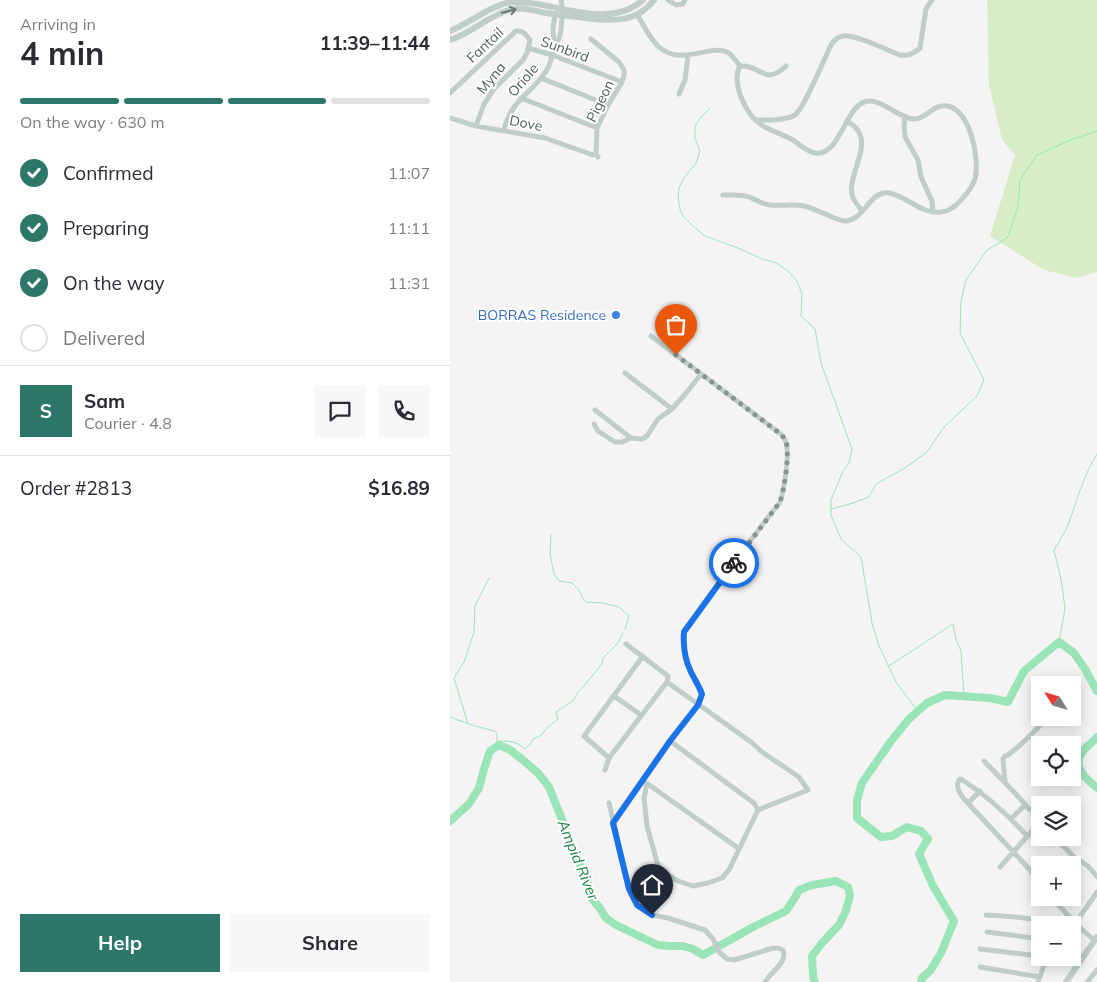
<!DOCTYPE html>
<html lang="en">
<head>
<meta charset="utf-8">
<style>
  body { margin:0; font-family:Mulish,sans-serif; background:#f7f7f7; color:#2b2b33; height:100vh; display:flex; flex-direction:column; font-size:19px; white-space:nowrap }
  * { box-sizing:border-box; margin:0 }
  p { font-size:16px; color:#7c7c81 }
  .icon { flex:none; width:28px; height:28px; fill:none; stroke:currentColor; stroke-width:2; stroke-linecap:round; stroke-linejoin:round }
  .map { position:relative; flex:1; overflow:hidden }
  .panel { display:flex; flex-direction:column; background:#fff; width:450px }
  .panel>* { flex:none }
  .needle { width:32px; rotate:307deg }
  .buttons { position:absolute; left:581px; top:676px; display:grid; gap:10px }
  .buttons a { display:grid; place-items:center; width:50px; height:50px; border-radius:0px; background:#fff; box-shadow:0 2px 12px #0003; font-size:25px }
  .pin { position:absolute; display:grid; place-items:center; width:42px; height:42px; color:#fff; margin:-51px -21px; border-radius:50% 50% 50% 0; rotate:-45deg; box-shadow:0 0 5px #0007 }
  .pin .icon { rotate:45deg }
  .courier { position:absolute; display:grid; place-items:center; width:50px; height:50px; margin:-25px; border:4px solid #1a73e8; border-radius:50%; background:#fff; color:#222; box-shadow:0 1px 6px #0007 }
  .summary em { font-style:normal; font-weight:700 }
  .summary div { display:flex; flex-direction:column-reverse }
  .summary { display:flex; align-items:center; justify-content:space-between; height:85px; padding:0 20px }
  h1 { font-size:32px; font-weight:700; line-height:38px }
  .bar { display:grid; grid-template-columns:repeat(4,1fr); gap:8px 5px; align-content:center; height:60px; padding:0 20px }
  .bar i { height:6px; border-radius:4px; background:#e1e1e2 }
  .bar .selected { background:#2c776a }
  .bar p { grid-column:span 4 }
  .line { display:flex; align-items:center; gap:12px; padding:0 20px; border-top:1px solid #e1e1e2 }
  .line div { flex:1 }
  .round { display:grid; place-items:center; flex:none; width:52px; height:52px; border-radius:0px; background:#f7f7f7 }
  ol { padding:0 20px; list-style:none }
  li { display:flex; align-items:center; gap:15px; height:55px }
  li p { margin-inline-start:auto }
  li .icon { padding:5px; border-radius:50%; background:#2c776a; color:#fff; stroke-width:4 }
  li:last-child { color:#7c7c81 }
  li i { width:28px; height:28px; border:2px solid #e1e1e2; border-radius:50% }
  .button { display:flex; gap:10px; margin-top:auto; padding:10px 20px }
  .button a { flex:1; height:58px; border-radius:0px; background:#2c776a; color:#fff; font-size:20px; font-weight:700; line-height:58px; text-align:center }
  .button a+a { background:#f7f7f7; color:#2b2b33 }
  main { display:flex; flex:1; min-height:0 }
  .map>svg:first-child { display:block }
</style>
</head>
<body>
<main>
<section class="panel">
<div class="summary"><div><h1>4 min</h1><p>Arriving in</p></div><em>11:39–11:44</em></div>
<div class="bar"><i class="selected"></i><i class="selected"></i><i class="selected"></i><i></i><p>On the way · 630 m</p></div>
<ol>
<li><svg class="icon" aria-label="check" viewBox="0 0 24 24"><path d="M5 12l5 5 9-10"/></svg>Confirmed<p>11:07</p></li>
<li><svg class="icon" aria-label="check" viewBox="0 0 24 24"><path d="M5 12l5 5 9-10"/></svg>Preparing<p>11:11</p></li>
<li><svg class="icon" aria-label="check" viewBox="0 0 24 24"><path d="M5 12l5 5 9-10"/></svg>On the way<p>11:31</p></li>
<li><i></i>Delivered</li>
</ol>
<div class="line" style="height:90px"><b class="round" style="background:#2c776a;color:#fff">S</b><div><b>Sam</b><p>Courier · 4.8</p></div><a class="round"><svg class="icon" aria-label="chat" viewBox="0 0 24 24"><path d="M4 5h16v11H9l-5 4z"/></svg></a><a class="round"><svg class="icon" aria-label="phone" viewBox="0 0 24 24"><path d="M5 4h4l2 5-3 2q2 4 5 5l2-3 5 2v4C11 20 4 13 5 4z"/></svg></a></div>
<div class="line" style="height:65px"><div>Order #2813</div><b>$16.89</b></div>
<div class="button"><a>Help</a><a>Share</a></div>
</section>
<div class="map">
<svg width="647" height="982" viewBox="0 0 647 982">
  <rect width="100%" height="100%" fill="#f5f3f4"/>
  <path fill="#d7edc7" d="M537 0H647V272L626 278 594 270 540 236 565 155 552 140 539 85Z"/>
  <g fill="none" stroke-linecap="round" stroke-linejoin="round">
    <path stroke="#99e5b8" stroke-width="1" d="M260 108 252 116 245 126V138L250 151 246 163 234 178 229 188 228 197 230 209 233 216 244 227 255 236 288 248 312 259 327 263 339 272 347 281 352 294 351 316 365 329 371 363 402 449 399 463 393 471 381 500V515L391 539 411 557 422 623 429 646 447 684 468 711
      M381 509 400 504 419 497 426 484 455 468 477 452 494 427 527 396 534 380 510 333 511 301 516 280 536 251 558 237 568 207 570 180 587 155 623 139 647 131
      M101 535 100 554 104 574 109 581 122 583 129 590 133 599 136 602 153 603 169 607 179 616 175 629
      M609 642 615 608 611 579 604 550C609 542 614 534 618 525 627 501 633 476 647 454
      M439 666 503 624 506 640 511 651 514 696
      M0 717 25 726 45 731 47 734V740
      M18 724 4 678 14 662 24 632 25 606 39 578
      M40 751 47 741C59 741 66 741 75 749L80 745 83 739 90 736 99 726 108 719 106 712 123 701 128 692 133 687 152 664 153 658 168 643 173 633"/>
    <path stroke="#99e5b8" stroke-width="8" d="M647 737C643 742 637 746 633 751 621 766 636 779 647 788
      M0 821 19 804 29 788 34 769 40 751 49 745 60 750 73 760 88 773 99 787 139 887 142 899 149 907 156 918 166 925 208 945 220 946H233L243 949 253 955 305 926 336 911 344 899 349 890 362 885 386 881 398 887 400 896 395 913 389 925 372 943 362 956 363 976 365 982
      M471 982 472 978 480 971 491 953 504 921 483 886 469 854 478 839 471 831 457 827 442 836 431 837 407 818V800L412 783 441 741 459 719 477 703 495 695 540 698 558 702 574 671 609 642 624 653 635 669 647 691"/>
    <path stroke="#c0cdc9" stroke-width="5" d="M218 0 226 5 233 4 235 0
      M187 15C194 25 200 39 209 47 233 68 262 41 280 54 283 57 287 62 290 66 311 64 314 87 336 66
      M141 39 169 62 174 70V75L172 82 158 105 147 128 146 154 148 157
      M106 44C101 33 103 24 106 13
      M78 48 102 55 172 82
      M91 78 158 105
      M0 93 66 31C74 30 76 35 80 40L77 53 73 60 44 89 34 104 26 126
      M229 94 235 80 238 56
      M71 98 147 128
      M455 116 454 127 455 137 468 160 471 177 482 201 483 212
      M0 118 26 126 95 138 143 155 146 154
      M306 120C318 120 334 121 345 115 354 109 375 57 381 45 384 40 387 37 393 36 405 34 437 50 450 55 458 56 463 54 470 48L476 9 482 0
      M397 121C400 123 404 126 406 128 423 147 395 177 403 198 405 202 409 207 412 211
      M54 130C62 98 81 95 96 71 100 66 101 59 103 53 104 47 107 43 109 38 112 32 113 7 111 0
      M273 195C281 195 291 194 299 197 306 200 312 204 320 205 331 206 343 204 354 206 366 208 387 222 396 221 414 220 420 190 439 193 457 196 472 215 491 212 499 211 505 207 510 201 517 194 522 188 525 179 530 160 521 112 498 106 483 103 477 119 464 119 448 119 428 94 412 103 394 113 389 156 365 153 355 151 348 142 339 138 321 129 308 128 297 109 290 98 283 78 290 66
      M175 373 222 409
      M145 410 181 438 192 439 197 436 208 419 222 409 237 392 251 374
      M144 424 148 431 165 442H172L181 438
      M164 696 191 715
      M220 741 304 803 308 810
      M159 758 134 736 193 656
      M534 761 564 792 579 809 582 811 590 821
      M155 770 159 758 217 682 218 676 176 644
      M195 782 288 848
      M555 782 553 759 555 756 558 755C573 744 585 731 597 718
      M197 784 194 798 197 826 207 862 210 869 215 873 228 881 243 886 258 883 272 878 279 870 308 810 358 790 349 777 312 752 301 742 217 682
      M159 803 179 889 187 905 202 915 218 918 255 930 263 939 269 952 277 959 284 960 323 948H328L333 950C338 963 321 971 315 982
      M518 803 530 791
      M561 819 575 805
      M163 823 220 741 248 705 252 695C249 686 245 680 241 672 235 660 233 645 234 631L290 554 330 502C334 490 340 454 336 442 335 440 333 437 332 435L201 336
      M577 836C558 815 537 796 514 781L511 779 509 780C505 787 510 793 514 799L581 871 590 885
      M605 838 624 857 638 866 647 877
      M617 865 624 857
      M550 867 590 822
      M602 898 627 925 644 940
      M536 915C560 916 586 918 608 925
      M622 928 647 892
      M537 932 590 939
      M530 949 590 956
      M530 967 590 977
      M588 982 594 965 600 958
      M637 982 647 970"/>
    <path stroke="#c0cdc9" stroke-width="6" d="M0 31C21 23 40 5 62 2 105 0 156 32 193 0
      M0 40C22 33 39 15 62 9 72 7 85 11 96 13 108 15 121 16 134 18 160 21 186 24 204 0
      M616 982 647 937"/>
  </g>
  <defs><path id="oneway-shaft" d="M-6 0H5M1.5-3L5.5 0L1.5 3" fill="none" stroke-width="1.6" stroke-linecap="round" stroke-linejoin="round" transform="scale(1.25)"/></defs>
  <use stroke="#697a75" href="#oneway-shaft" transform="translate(59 11) rotate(-14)"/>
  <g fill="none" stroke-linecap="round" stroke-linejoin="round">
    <path stroke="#87938f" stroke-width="5" stroke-dasharray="0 9" d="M226 355 332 435C333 437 335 440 336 442 340 454 334 490 330 502L284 563"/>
    <path stroke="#1a73e8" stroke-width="6" d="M202 915 187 905 179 889 163 823 220 741 248 705 252 694C249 686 245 680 241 672 235 660 233 645 234 632L284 563"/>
  </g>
  <circle fill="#3f7fe0" stroke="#fff" stroke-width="2" cx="166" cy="315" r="5"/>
  <g text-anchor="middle" stroke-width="4" stroke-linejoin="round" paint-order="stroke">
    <g font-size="14" fill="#4c5f59" stroke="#fff">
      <text transform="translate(35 45) rotate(-43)" y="5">Fantail</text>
      <text transform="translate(115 49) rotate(20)" y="5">Sunbird</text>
      <text transform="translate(41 78) rotate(-50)" y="5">Myna</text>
      <text transform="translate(73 80) rotate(-49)" y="5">Oriole</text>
      <text transform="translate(150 101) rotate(-64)" y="5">Pigeon</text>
      <text transform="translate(76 123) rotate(11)" y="5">Dove</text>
    </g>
    <g font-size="14" fill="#366cbe" stroke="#fff" text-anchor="end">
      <text x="156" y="320">BORRAS Residence</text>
    </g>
    <g font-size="15" font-style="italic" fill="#198645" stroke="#fff">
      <text transform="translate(128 860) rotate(68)" y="5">Ampid River</text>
    </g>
  </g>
</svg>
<div class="buttons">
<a><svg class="needle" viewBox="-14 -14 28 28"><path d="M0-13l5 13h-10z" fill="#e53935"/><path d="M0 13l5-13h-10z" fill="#7c7c81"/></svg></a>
<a><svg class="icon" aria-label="locate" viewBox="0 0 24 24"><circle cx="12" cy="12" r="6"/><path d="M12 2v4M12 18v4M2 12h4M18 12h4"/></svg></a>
<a><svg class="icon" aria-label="layers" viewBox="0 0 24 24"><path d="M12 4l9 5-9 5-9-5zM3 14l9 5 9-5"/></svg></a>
<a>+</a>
<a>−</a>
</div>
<div class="pin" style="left:226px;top:355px;background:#ea580c"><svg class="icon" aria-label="bag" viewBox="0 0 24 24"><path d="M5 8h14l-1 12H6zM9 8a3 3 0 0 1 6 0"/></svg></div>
<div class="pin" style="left:202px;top:915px;background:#1f2937"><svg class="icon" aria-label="home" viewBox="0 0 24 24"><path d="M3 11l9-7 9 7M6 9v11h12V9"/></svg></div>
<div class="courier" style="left:284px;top:563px"><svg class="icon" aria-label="bike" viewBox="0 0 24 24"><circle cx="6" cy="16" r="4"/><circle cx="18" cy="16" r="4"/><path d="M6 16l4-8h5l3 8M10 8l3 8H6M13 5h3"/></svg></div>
</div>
</main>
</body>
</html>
